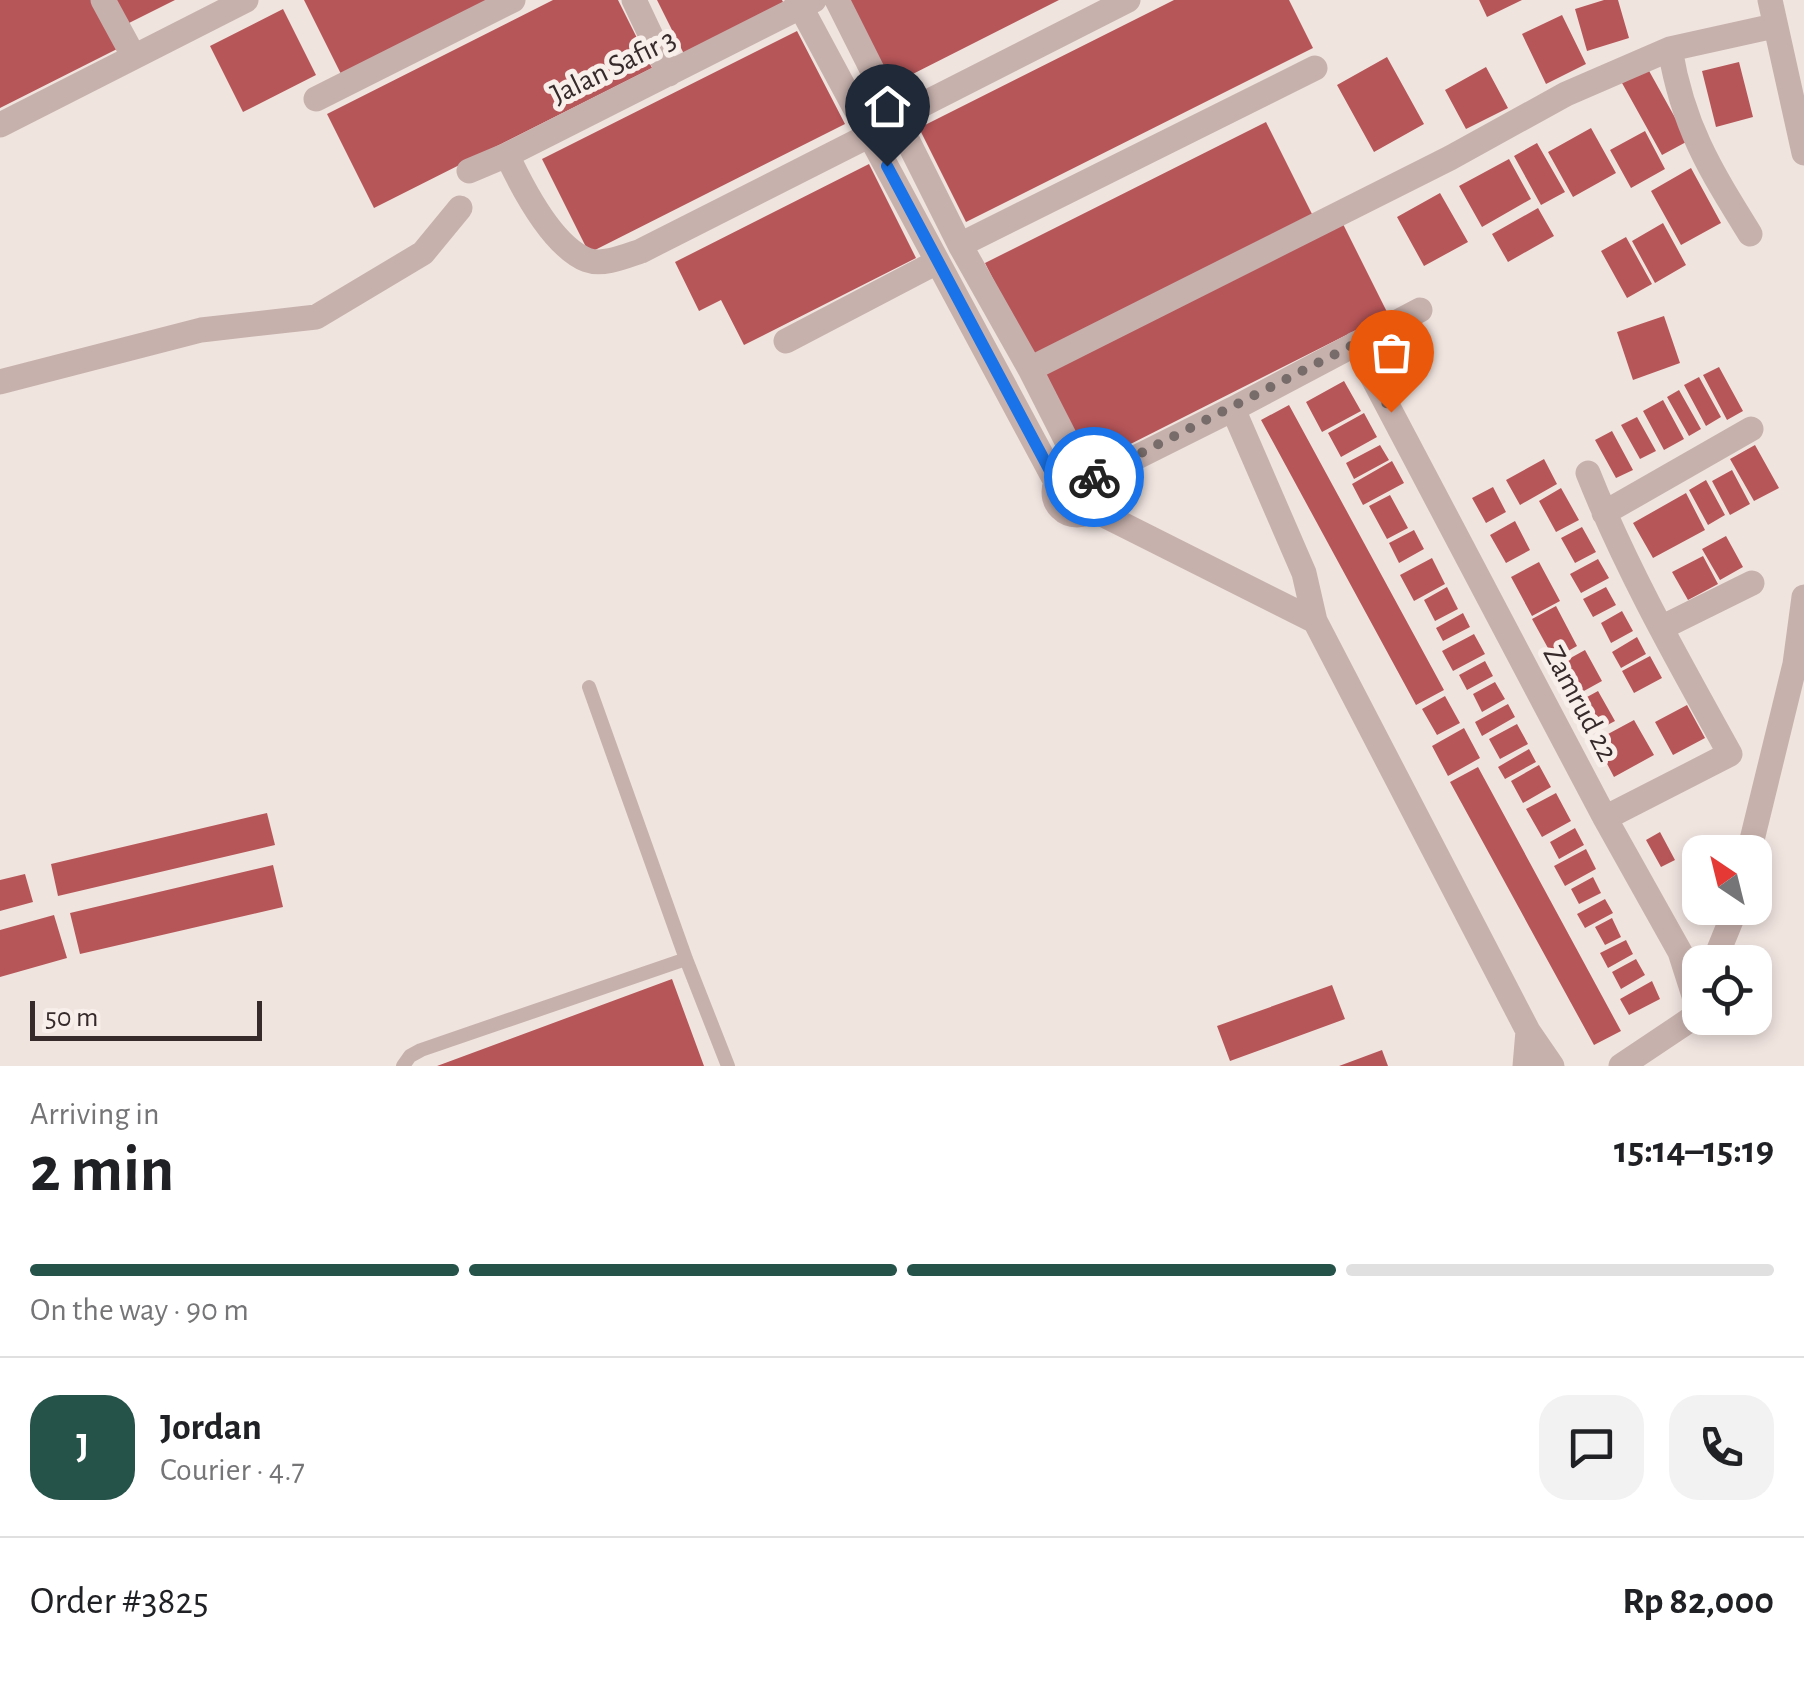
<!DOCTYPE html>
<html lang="en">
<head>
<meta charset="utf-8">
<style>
  body { margin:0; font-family:"Alegreya Sans",sans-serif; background:#f2f2f2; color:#202124; height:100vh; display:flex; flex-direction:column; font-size:38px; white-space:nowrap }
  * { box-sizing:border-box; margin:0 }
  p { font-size:32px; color:#757577 }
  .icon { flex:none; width:55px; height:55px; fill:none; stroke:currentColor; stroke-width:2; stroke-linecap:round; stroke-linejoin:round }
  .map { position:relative; height:1066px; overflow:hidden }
  .drawer { display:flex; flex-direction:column; background:#fff; flex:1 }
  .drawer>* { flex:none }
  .needle { width:65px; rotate:325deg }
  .buttons { position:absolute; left:1682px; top:835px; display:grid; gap:20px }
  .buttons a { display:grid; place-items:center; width:90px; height:90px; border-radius:20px; background:#fff; box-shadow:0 5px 15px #0003; font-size:50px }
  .scale { position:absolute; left:30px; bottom:25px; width:232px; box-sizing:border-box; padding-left:10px; border:5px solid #362b2a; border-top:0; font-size:28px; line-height:35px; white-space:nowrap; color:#362b2a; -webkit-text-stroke:8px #f8efeb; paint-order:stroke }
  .pin { position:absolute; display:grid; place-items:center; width:85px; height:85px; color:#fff; margin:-102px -42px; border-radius:50% 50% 50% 0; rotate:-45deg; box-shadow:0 0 10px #0007 }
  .pin .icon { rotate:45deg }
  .courier { position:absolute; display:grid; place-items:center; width:100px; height:100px; margin:-50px; border:8px solid #1a73e8; border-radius:50%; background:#fff; color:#222; box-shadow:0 2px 12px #0007 }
  .overview em { font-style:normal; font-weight:700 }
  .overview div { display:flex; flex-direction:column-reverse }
  .overview { display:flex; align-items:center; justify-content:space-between; height:170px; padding:0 30px }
  h1 { font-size:65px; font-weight:700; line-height:75px }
  .bar { display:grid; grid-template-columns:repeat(4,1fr); gap:15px 10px; align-content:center; height:120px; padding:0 30px }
  .bar i { height:12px; border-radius:8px; background:#e0e0e0 }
  .bar .selected { background:#255249 }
  .bar p { grid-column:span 4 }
  .line { display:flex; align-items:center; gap:25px; padding:0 30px; border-top:2px solid #e0e0e0 }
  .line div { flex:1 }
  .round { display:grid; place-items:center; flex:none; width:105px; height:105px; border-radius:30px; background:#f2f2f2 }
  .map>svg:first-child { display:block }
</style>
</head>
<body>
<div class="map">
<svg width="1804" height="1066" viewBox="0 0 1804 1066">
  <rect width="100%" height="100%" fill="#f0e4df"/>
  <path fill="#b75659" d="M0 0H97L121 47 0 108Z
    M107 0H175L121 27Z
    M304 0H499L343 78Z
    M553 0H618L652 68 374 208 327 114Z
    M657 0H782L787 10 687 60Z
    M849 0H1059L891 85Z
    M1174 0H1289L1313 48 966 222 919 128Z
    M1479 0H1522L1487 17Z
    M1604 0H1618L1629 38 1587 51 1575 9Z
    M283 9 316 75 243 112 210 46Z
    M1562 15 1586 64 1546 84 1522 34Z
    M797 31 845 124 589 253 542 159Z
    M1387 57 1424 124 1374 152 1337 85Z
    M1739 62 1753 117 1716 127 1702 71Z
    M1486 67 1508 108 1466 129 1445 90Z
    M1648 69 1688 141 1662 155 1622 83Z
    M1266 122 1313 216 1032 357 985 263Z
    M1591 128 1616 173 1573 197 1548 152Z
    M1645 131 1665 169 1631 188 1610 150Z
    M1537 143 1565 192 1541 205 1514 156Z
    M1509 159 1531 199 1482 227 1459 186Z
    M869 164 916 258 744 345 721 300 699 311 675 262Z
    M1691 168 1721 223 1681 245 1651 191Z
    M1440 193 1468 242 1424 266 1397 217Z
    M1538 208 1554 236 1508 262 1492 234Z
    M1341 220 1388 314 1085 467 1037 373Z
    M1663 223 1686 265 1655 283 1632 241Z
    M1626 237 1652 284 1627 298 1601 251Z
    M1664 316 1680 363 1633 380 1617 332Z
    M1719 367 1743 411 1727 420 1703 375Z
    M1699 377 1721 417 1706 426 1684 385Z
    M1344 381 1361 411 1322 432 1306 402Z
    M1679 390 1701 429 1689 436 1667 397Z
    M1663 400 1684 439 1664 450 1643 411Z
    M1289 405 1444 690 1416 705 1261 420Z
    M1364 413 1377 437 1341 457 1328 433Z
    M1637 417 1656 451 1640 459 1621 425Z
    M1612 431 1633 470 1616 478 1595 440Z
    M1380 445 1389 460 1354 479 1346 463Z
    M1755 445 1779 488 1754 501 1730 459Z
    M1544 459 1557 484 1520 505 1506 480Z
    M1392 461 1404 483 1363 505 1352 484Z
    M1732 470 1750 504 1730 515 1712 481Z
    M1706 480 1725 515 1708 525 1689 490Z
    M1493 487 1506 512 1486 523 1472 498Z
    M1561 488 1579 520 1556 532 1539 501Z
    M1686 493 1705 530 1653 558 1633 523Z
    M1390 495 1408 528 1387 539 1369 506Z
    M1515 521 1530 550 1506 563 1490 535Z
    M1582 527 1596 552 1575 563 1561 538Z
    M1414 530 1424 549 1399 563 1389 543Z
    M1726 536 1743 567 1720 580 1702 549Z
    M1703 556 1718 584 1688 600 1672 572Z
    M1432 558 1445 584 1414 601 1400 575Z
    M1598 559 1609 578 1581 593 1570 574Z
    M1539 562 1560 601 1532 616 1511 577Z
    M1447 587 1458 609 1435 621 1424 600Z
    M1606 587 1616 605 1593 617 1583 599Z
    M1556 606 1577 646 1554 659 1532 619Z
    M1622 611 1633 631 1611 643 1601 623Z
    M1463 613 1470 627 1443 641 1436 628Z
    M1474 634 1485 654 1453 671 1442 651Z
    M1637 637 1646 654 1621 668 1612 652Z
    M1585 650 1602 681 1573 697 1556 666Z
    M1650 656 1662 678 1634 693 1622 671Z
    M1485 661 1493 676 1467 690 1459 675Z
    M1495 682 1505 699 1482 712 1473 694Z
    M1598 691 1615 721 1592 733 1576 703Z
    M1445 696 1460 723 1437 735 1422 709Z
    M1508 704 1515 717 1482 736 1475 722Z
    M1687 705 1705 738 1673 755 1655 722Z
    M1634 720 1654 755 1614 777 1595 741Z
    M1517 724 1528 744 1500 759 1489 739Z
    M1464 728 1480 758 1448 776 1432 746Z
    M1529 749 1536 762 1505 779 1498 767Z
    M1539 765 1551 787 1523 803 1511 781Z
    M1478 767 1621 1031 1594 1045 1450 782Z
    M1556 793 1571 821 1542 837 1526 809Z
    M267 813 275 845 58 896 51 864Z
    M1575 828 1584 845 1559 859 1550 842Z
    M1660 832 1675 860 1661 867 1646 840Z
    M1586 849 1596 869 1565 886 1554 866Z
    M273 865 283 907 80 954 70 913Z
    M25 874 33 902 0 911V880Z
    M1593 877 1601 893 1579 904 1571 889Z
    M1605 899 1613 913 1585 928 1577 914Z
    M54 915 67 958 0 977V930Z
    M1612 918 1621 937 1605 945 1595 927Z
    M1626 940 1633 954 1608 968 1600 953Z
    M1636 959 1645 975 1621 989 1612 972Z
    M672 979 704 1066H437Z
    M1652 981 1660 999 1629 1015 1620 999Z
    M1332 985 1345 1019 1230 1061 1217 1026Z
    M1382 1050 1388 1066H1339Z"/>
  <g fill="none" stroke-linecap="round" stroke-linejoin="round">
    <path stroke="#c7b1ad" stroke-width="14" d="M589 687 686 959 728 1066
      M403 1066 410 1056 421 1050 686 959"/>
    <path stroke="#c7b1ad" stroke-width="25" d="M103 0 134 57
      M634 0 669 74
      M797 0 1056 482
      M837 0 960 245 1030 369 1081 469
      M1770 0 1804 153
      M1670 49C1683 126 1709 168 1750 234
      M316 99 513 0
      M896 118 1128 0
      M0 125 246 0
      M507 155C522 187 552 246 587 260 603 266 626 256 641 251L870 135
      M469 171 507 155 814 0
      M960 245 1315 68
      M786 341 937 262
      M1355 344 1605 818 1680 952 1697 1005 1694 1017 1621 1066
      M1030 369 1450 158 1566 94 1670 49 1774 26
      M0 382 201 330 316 317 423 253 460 208
      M1233 409 1420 310
      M1054 492a23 23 0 1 1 46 0a23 23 0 1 1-46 0Z
      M1588 473C1627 571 1679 662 1730 754L1605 818
      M1095 478 1233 409 1304 573 1315 621
      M1092 509 1315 621 1528 1031
      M1604 513 1751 429
      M1661 628 1752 583
      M1749 852 1795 664 1804 597
      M1714 962 1736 908
      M1525 1066 1528 1031 1552 1066"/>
  </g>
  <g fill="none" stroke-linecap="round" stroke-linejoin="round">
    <path stroke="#776c69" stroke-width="10" stroke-dasharray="0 18" d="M1094 477 1355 344 1391 412"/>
    <path stroke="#1a73e8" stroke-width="12" d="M887 166 1056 482C1066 469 1081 465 1094 477"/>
  </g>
  <g text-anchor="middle" stroke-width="10" stroke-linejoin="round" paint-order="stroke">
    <g font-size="30" fill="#362b2a" stroke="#f8efeb">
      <text transform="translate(613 66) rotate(-26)" y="10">Jalan Safir 3</text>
      <text transform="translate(1581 703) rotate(62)" y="10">Zamrud 22</text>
    </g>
  </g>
</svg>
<div class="buttons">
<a><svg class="needle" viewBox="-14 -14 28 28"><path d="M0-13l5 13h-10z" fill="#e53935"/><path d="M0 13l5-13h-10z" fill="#757577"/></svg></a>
<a><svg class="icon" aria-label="locate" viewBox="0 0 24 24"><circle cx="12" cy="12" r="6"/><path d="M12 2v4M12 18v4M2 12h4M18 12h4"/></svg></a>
</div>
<div class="scale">50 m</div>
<div class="pin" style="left:1391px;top:412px;background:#ea580c"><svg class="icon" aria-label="bag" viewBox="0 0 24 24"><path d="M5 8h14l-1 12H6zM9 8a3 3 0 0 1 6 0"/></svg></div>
<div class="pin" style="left:887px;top:166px;background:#1f2937"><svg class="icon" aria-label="home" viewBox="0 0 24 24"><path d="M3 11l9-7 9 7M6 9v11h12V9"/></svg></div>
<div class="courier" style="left:1094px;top:477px"><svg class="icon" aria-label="bike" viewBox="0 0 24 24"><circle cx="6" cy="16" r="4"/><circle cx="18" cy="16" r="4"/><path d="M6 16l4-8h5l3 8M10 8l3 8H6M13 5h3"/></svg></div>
</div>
<section class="drawer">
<div class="overview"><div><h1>2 min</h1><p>Arriving in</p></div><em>15:14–15:19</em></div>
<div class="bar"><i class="selected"></i><i class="selected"></i><i class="selected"></i><i></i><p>On the way · 90 m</p></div>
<div class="line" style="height:180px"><b class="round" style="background:#255249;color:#fff">J</b><div><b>Jordan</b><p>Courier · 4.7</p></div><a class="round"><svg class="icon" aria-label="chat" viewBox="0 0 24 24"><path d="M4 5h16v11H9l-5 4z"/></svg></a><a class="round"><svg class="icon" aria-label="phone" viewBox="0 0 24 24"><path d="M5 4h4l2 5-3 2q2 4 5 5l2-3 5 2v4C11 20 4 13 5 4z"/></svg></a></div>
<div class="line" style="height:130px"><div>Order #3825</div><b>Rp 82,000</b></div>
</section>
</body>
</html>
